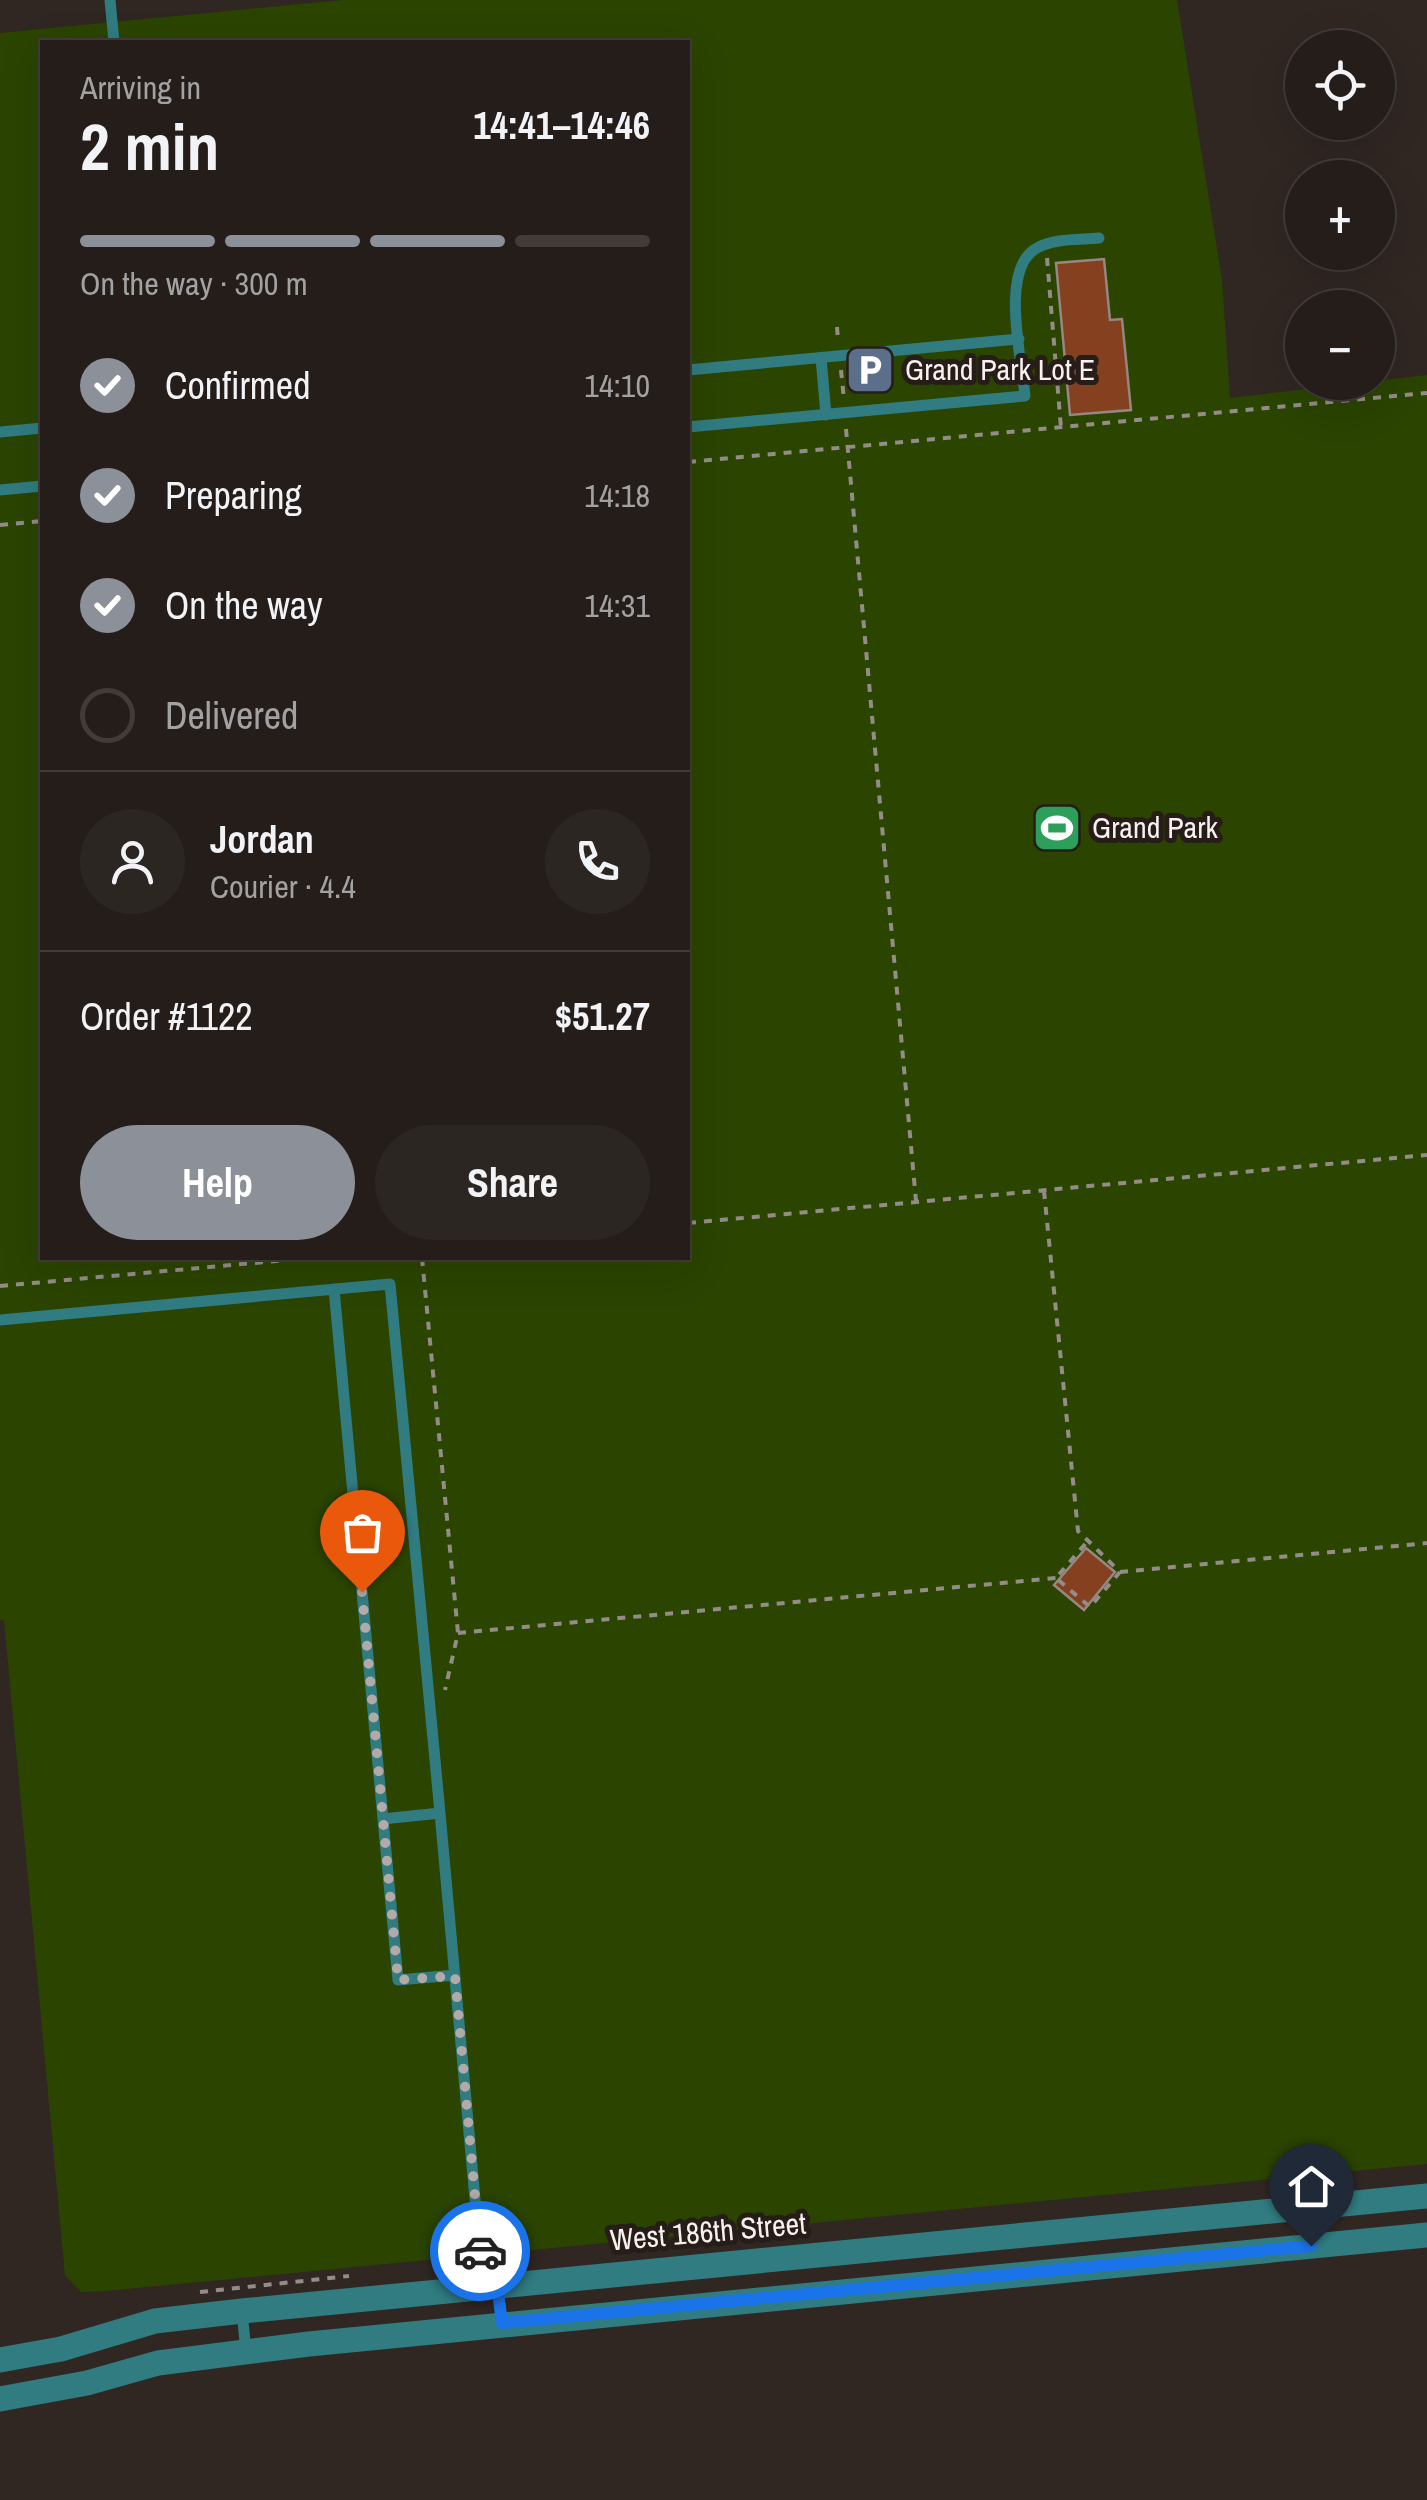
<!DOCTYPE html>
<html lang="en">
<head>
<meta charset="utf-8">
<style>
  body { margin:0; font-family:"Archivo Narrow",sans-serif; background:#2c2623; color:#f1f3f6; height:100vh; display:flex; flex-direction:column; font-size:38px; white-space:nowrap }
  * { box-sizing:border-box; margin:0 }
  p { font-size:32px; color:#a3a2a2 }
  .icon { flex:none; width:55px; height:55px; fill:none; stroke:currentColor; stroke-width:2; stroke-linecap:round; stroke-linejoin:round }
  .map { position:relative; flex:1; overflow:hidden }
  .drawer { position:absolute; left:40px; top:40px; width:650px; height:1220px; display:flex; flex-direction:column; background:#241d1a; border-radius:0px; box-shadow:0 10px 40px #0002,0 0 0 2px #413b39 }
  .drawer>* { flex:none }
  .buttons { position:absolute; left:1285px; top:30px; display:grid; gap:20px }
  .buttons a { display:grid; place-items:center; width:110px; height:110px; border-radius:50%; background:#241d1a; box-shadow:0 10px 40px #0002,0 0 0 2px #413b39; font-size:50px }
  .pin { position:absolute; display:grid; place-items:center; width:85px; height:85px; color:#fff; margin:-102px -42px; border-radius:50% 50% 50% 0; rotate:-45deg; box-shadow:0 0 10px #0007 }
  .pin .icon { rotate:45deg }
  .courier { position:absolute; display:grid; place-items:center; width:100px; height:100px; margin:-50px; border:8px solid #1a73e8; border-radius:50%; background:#fff; color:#222; box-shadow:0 2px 12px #0007 }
  .head em { font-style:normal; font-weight:800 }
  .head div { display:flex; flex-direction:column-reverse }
  .head { display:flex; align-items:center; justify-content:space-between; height:170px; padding:0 40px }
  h1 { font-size:65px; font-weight:800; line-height:75px }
  .bar { display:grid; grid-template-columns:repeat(4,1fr); gap:15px 10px; align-content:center; height:120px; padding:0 40px }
  .bar i { height:12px; border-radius:8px; background:#413b39 }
  .bar .selected { background:#8c9099 }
  .bar p { grid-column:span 4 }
  .line { display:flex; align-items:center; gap:25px; padding:0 40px; border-top:2px solid #413b39 }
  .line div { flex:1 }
  .round { display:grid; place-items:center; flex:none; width:105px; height:105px; border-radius:52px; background:#2c2623 }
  ol { padding:0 40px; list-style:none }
  li { display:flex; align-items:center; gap:30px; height:110px }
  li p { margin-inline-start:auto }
  li .icon { padding:10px; border-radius:50%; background:#8c9099; color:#fff; stroke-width:4 }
  li:last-child { color:#a3a2a2 }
  li i { width:55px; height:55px; border:5px solid #413b39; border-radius:50% }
  .action { display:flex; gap:20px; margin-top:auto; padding:20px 40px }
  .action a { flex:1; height:115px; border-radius:60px; background:#8c9099; color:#fff; font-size:40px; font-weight:800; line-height:115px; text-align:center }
  .action a+a { background:#2c2623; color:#f1f3f6 }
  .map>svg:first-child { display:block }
</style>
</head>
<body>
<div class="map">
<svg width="1427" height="2500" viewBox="0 0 1427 2500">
  <rect width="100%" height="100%" fill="#302723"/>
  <path fill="#2b4400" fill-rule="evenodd" d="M343 0H1177L1222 280 1230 398 1427 375V2164L105 2291 81 2292 65 2275 4 1620H0V33ZM42 42H688V1258H42Z"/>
  <path fill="#854020" stroke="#948884" stroke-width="2.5" d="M1104 259 1110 320 1122 319 1131 410 1070 415 1056 263Z
    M1086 1548 1115 1572 1084 1610 1054 1585Z"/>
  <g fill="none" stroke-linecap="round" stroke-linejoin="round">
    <path stroke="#948c89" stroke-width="4" stroke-dasharray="8 8" stroke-linecap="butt" d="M1047 258 1061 428
      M837 327 838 340
      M841 370 844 400
      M846 429 916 1201
      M688 462 1427 393
      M0 525 42 521
      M1044 1191 1078 1531 1120 1572 1090 1607 1056 1578 1086 1543
      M688 1223 1427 1155
      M422 1258 458 1633 445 1690
      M0 1286 309 1258
      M1120 1572 1427 1543
      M458 1633 1056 1578
      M200 2292 349 2276"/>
    <path stroke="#307c81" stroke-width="11" d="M110 0 114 42
      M821 358 826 415
      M688 370 1019 339
      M688 427 1025 396C1022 360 999 268 1037 248 1055 238 1080 240 1099 238
      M0 432 42 428
      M0 490 42 486
      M0 1320 390 1284 440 1813 383 1819 334 1289
      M440 1813 480 2254 485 2274 497 2284 502 2323
      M383 1819 398 1980 455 1975
      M242 2311 246 2352"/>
    <path stroke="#307c81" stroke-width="25" d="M0 2360 61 2349 155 2321 242 2311 1427 2196
      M0 2399 87 2383 158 2363 309 2344 1427 2235"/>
  </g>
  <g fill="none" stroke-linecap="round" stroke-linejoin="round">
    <path stroke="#b2aaa8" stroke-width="10" stroke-dasharray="0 18" d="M362 1592 398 1980 455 1976 480 2251"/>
    <path stroke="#1a73e8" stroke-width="12" d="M480 2251 482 2271 497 2284 502 2323 1311 2246"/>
  </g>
  <defs>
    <g id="parking-square" transform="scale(2.5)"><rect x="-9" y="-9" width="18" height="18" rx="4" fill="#5c6f8a" stroke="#261d19"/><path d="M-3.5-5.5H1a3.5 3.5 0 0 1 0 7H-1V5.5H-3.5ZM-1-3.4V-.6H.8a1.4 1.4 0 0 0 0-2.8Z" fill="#fff"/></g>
    <g id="stadium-square" transform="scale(2.5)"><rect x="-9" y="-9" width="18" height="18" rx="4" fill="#2e9e5b" stroke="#261d19"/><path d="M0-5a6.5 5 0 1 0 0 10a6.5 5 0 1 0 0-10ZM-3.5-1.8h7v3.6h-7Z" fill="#fff"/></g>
  </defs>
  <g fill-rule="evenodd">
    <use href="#parking-square" x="870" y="370"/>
    <use href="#stadium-square" x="1057" y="828"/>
  </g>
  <g text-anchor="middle" stroke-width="10" stroke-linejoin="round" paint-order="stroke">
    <g font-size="30" fill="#f8f1ef" stroke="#261d19" text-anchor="start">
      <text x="905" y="380">Grand Park Lot E</text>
      <text x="1092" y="838">Grand Park</text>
    </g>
    <g font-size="30" fill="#f8f1ef" stroke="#261d19">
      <text transform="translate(708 2232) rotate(-5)" y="10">West 186th Street</text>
    </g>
  </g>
</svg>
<div class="buttons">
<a><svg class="icon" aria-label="locate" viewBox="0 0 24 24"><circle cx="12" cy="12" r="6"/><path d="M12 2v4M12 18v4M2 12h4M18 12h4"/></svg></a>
<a>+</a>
<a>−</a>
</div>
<div class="pin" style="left:362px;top:1592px;background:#ea580c"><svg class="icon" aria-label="bag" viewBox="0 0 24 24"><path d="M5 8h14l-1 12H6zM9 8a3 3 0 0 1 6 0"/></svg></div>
<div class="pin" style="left:1311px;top:2246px;background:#1f2937"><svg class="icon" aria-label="home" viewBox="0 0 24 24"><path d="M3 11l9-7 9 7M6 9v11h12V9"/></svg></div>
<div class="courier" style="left:480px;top:2251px"><svg class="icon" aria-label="car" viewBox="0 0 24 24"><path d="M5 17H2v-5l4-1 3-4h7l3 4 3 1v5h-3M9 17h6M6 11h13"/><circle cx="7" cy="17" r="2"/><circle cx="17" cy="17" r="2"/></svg></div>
<section class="drawer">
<div class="head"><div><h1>2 min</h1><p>Arriving in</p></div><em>14:41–14:46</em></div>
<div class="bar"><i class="selected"></i><i class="selected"></i><i class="selected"></i><i></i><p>On the way · 300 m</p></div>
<ol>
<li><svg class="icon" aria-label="check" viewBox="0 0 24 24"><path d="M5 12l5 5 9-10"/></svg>Confirmed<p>14:10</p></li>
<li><svg class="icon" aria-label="check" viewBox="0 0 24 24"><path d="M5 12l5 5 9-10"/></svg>Preparing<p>14:18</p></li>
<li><svg class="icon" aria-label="check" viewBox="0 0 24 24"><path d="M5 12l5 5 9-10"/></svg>On the way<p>14:31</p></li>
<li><i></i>Delivered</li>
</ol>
<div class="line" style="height:180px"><a class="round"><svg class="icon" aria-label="person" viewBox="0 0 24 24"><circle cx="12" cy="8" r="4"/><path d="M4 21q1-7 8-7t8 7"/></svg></a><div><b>Jordan</b><p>Courier · 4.4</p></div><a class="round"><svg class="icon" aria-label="phone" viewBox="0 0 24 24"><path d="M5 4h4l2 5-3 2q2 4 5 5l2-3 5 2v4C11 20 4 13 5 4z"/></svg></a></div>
<div class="line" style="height:130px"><div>Order #1122</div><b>$51.27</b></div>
<div class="action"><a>Help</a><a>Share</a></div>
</section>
</div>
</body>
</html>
